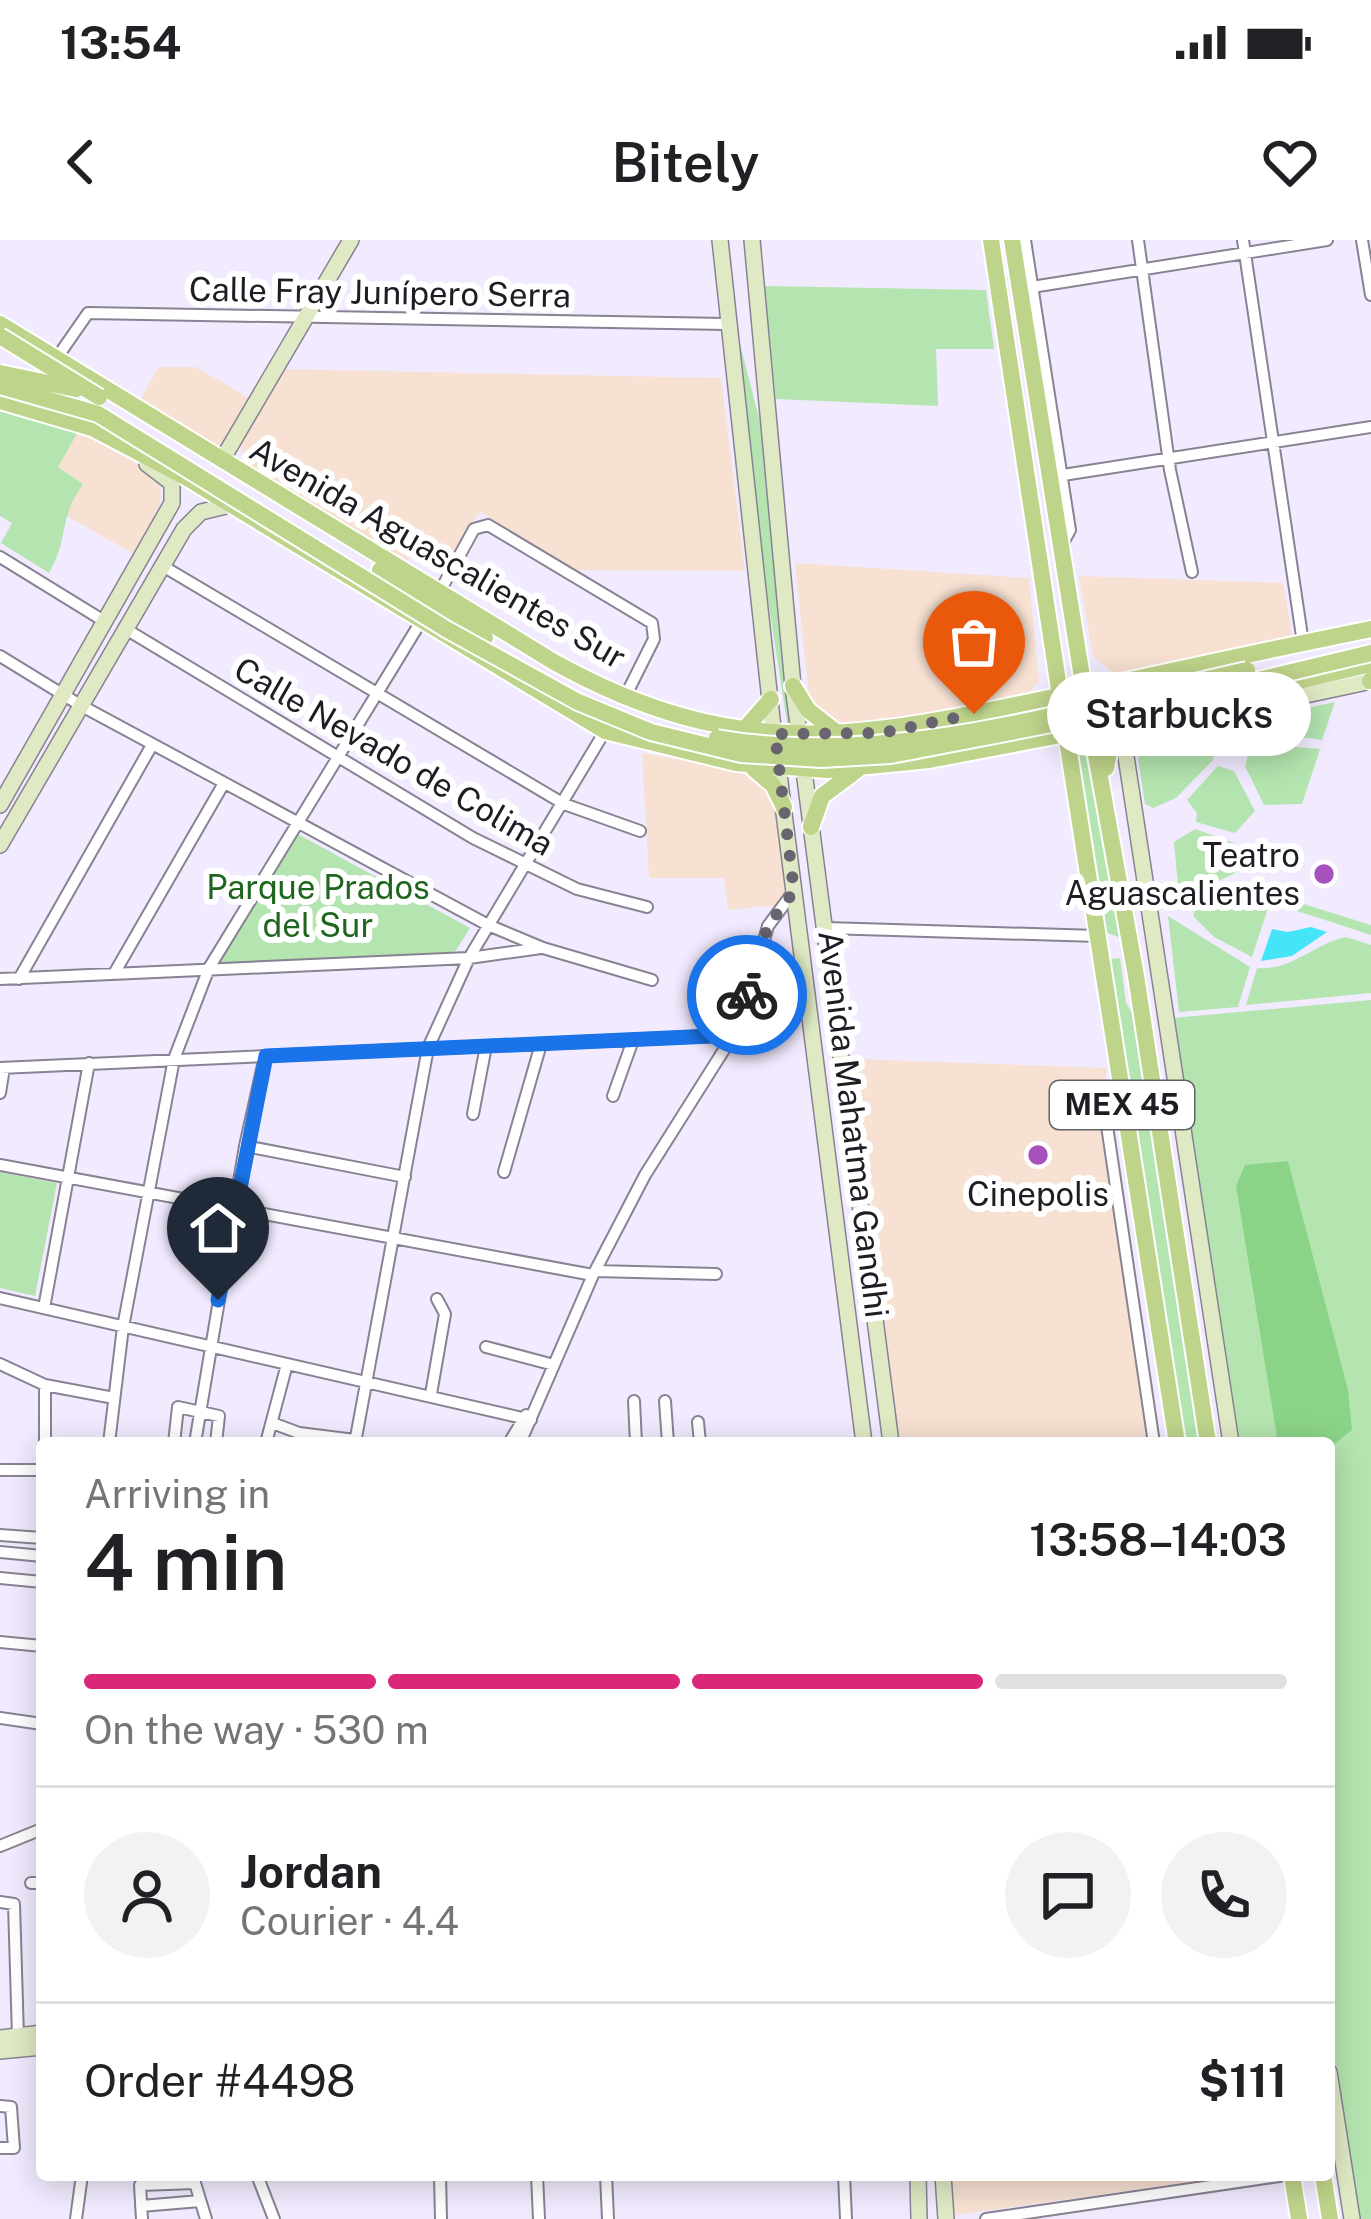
<!DOCTYPE html>
<html lang="en">
<head>
<meta charset="utf-8">
<style>
  body { margin:0; font-family:"Public Sans",sans-serif; background:#f2f2f2; color:#202124; height:100vh; display:flex; flex-direction:column; font-size:45px; white-space:nowrap }
  * { box-sizing:border-box; margin:0 }
  p { font-size:39px; color:#757577 }
  .icon { flex:none; width:66px; height:66px; fill:none; stroke:currentColor; stroke-width:2; stroke-linecap:round; stroke-linejoin:round }
  .map { position:relative; flex:1; overflow:hidden }
  .sheet { position:absolute; left:36px; top:1197px; width:1299px; height:744px; display:flex; flex-direction:column; background:#fff; border-radius:12px; box-shadow:0 6px 30px #0003 }
  .sheet>* { flex:none }
  .pin { position:absolute; display:grid; place-items:center; width:102px; height:102px; color:#fff; margin:-123px -51px; border-radius:50% 50% 50% 0; rotate:-45deg; box-shadow:0 0 12px #0007 }
  .pin .icon { rotate:45deg }
  .courier { position:absolute; display:grid; place-items:center; width:120px; height:120px; margin:-60px; border:9px solid #1a73e8; border-radius:50%; background:#fff; color:#222; box-shadow:0 3px 15px #0007 }
  .bubble { position:absolute; height:84px; border-radius:42px; background:#fff; box-shadow:0 6px 30px #0003; font-size:39px; font-weight:600; line-height:84px; text-align:center }
  .summary em { font-style:normal; font-weight:600 }
  .summary div { display:flex; flex-direction:column-reverse }
  .summary { display:flex; align-items:center; justify-content:space-between; height:204px; padding:0 48px }
  h1 { font-size:78px; font-weight:600; line-height:90px }
  .bar { display:grid; grid-template-columns:repeat(4,1fr); gap:18px 12px; align-content:center; height:144px; padding:0 48px }
  .bar i { height:15px; border-radius:9px; background:#e0e0e0 }
  .bar .selected { background:#db2777 }
  .bar p { grid-column:span 4 }
  .line { display:flex; align-items:center; gap:30px; padding:0 48px; border-top:3px solid #e0e0e0 }
  .line div { flex:1 }
  .round { display:grid; place-items:center; flex:none; width:126px; height:126px; border-radius:63px; background:#f2f2f2 }
  .status { display:flex; justify-content:space-between; align-items:center; height:84px; padding:0 60px; background:#fff; direction:ltr }
  .status svg { height:33px; fill:currentColor }
  header { display:flex; justify-content:space-between; align-items:center; height:156px; padding:0 48px; background:#fff; font-size:54px; font-weight:600 }
  .map>svg:first-child { display:block }
</style>
</head>
<body>
<div class="status"><b>13:54</b><svg viewBox="0 0 49 12"><path d="M0 12V9h3v3zM5 12V6h3v6zM10 12V3h3v9zM15 12V0h3v12zM26 1h20v11H26zM47 4h2v5h-2z"/></svg></div>
<header><svg class="icon" aria-label="back" viewBox="0 0 24 24"><path d="M15 5l-7 7 7 7"/></svg>Bitely<svg class="icon" aria-label="heart" viewBox="0 0 24 24"><path d="M12 20l-8-8c-3-5 5-10 8-4 3-6 11-1 8 4z"/></svg></header>
<div class="map">
<svg width="1371" height="1979" viewBox="0 0 1371 1979">
  <rect width="100%" height="100%" fill="#f2ebff"/>
  <path fill="#f6e1d2" d="M158 127H196L249 158 221 211 138 165Z
    M280 129 721 138 745 331 575 330 480 272 449 317 422 301 408 321 247 230 240 204Z
    M78 192 156 234 161 243 160 264 134 314 63 274 83 244 58 227Z
    M795 323 1029 338 1039 442 1025 456 912 481 831 487 809 457Z
    M1079 336 1283 343 1293 399 1117 436 1093 416Z
    M642 513 743 531 773 549 789 664 728 670 724 638H649Z
    M856 819 1107 828 1099 884 1151 1203H898Z
    M944 1935H1242L947 1976Z"/>
  <path fill="#b4e5b0" d="M764 46 986 50 994 109H936L938 166 776 159Z
    M738 96 760 182 796 484 788 489 760 308Z
    M0 171 78 192 58 227 83 244C57 282 70 296 49 333L1 303 12 283 0 276Z
    M1335 462 1322 500C1290 494 1257 497 1227 495L1222 486Z
    M1212 489 1218 499 1213 520 1176 558 1153 568 1145 564 1138 518 1142 506Z
    M1273 505 1320 509 1302 564 1264 565 1245 526 1250 508Z
    M1084 506C1095 572 1117 634 1129 701L1100 690 1073 508Z
    M1218 526 1234 531 1255 571 1235 593 1196 582 1197 573 1187 560Z
    M1195 589 1234 603 1235 633 1195 653 1178 646 1174 602Z
    M294 592 470 688 453 715 213 723Z
    M1237 642 1250 657 1269 665 1252 717 1214 697 1193 676 1199 659Z
    M1281 657 1371 685V695L1279 665Z
    M1168 676 1250 727 1238 767 1179 772Z
    M1346 697 1371 705V753L1246 765 1257 728C1292 731 1313 704 1346 697Z
    M1120 718 1126 763 1142 789 1207 1203H1183L1108 719Z
    M1371 760V1979H1357L1329 1795V1203H1238L1172 778Z
    M0 932 57 943 35 1056 0 1048Z"/>
  <path fill="#8bd487" d="M1288 921 1348 1150 1352 1190 1329 1208V1203H1278L1236 946 1245 925Z"/>
  <path fill="#46e4f7" d="M1311 687 1327 692 1292 716 1261 721 1272 689 1288 692Z"/>
  <g fill="none" stroke-linecap="round" stroke-linejoin="round">
    <g stroke="#888293" stroke-width="14">
      <path id="street" d="M1025 0 1070 290 1063 303
        M1138 0 1170 230 1192 332
        M1243 0 1303 403
        M1362 0 1371 55
        M1032 47 1327 0
        M56 119 88 73 727 84
        M1063 235 1371 187
        M0 317 104 381
        M161 325 564 564 640 591
        M439 353 474 289 488 285 652 383 654 399 625 457
        M124 388 473 598 577 649 647 667
        M0 416 80 465 488 685 543 708 652 740
        M826 688 1098 696
        M115 732 224 543
        M0 739 469 718 541 708
        M19 739 152 505
        M0 828 734 795
        M1117 842 1106 879 1154 1203
        M0 853 4 828
        M613 856 633 800
        M473 874 486 806
        M245 906 405 937
        M0 925 593 1035
        M504 932 541 804
        M595 1031 716 1034
        M0 1058 531 1180
        M44 1068 89 823
        M486 1107 554 1125
        M0 1124 45 1145 114 1158
        M431 1154 445 1074 437 1059
        M634 1161 636 1203
        M665 1161 668 1203
        M698 1182 700 1203
        M275 1184 299 1193 355 1200
        M45 1203V1145
        M109 1203 123 1087 174 819 209 728 420 383
        M174 1203 178 1167 219 1176 216 1203
        M195 1203 245 906 265 816
        M266 1203 287 1124
        M355 1203 428 808 469 718 605 491
        M509 1203 526 1175
        M520 1203 593 1035 645 935 739 786 768 686 794 651
        M0 1230H42
        M0 1295 42 1298
        M0 1312 42 1316
        M0 1338 42 1342
        M0 1402 42 1406
        M0 1478 42 1484
        M0 1606 42 1589
        M31 1643H42
        M0 1662 14 1664 18 1796
        M0 1866 11 1867 14 1908H0
        M257 1935 274 1979
        M440 1935 441 1979
        M537 1935 539 1979
        M606 1935 608 1979
        M844 1935 846 1979
        M141 1966 200 1961
        M76 1979 82 1935
        M142 1979 140 1945 195 1943 206 1979
        M986 1979 1286 1935"/>
    </g>
    <g stroke="#888293" stroke-width="18">
      <path id="secondary" d="M720 0 772 479 864 1203
        M752 0 793 446 891 1203
        M222 220 351 0
        M0 565 172 263V243L147 224
        M0 605 184 289 201 272 230 265
        M1231 1203 1125 510 1138 491 1371 441
        M0 1798 42 1793
        M0 1811 42 1807
        M1329 1832 1352 1979
        M918 1935 919 1979
        M943 1935 946 1979"/>
    </g>
    <g stroke="#fff" stroke-width="20">
      <path id="primary" d="M991 0 1061 462
        M1012 0 1085 456
        M0 84 554 422C740 525 862 498 1058 456 1162 433 1266 410 1371 389
        M0 161 92 188 187 238 605 491 736 523 828 530 929 520 1092 489 1371 424
        M380 330 485 398
        M1370 441 1371 440
        M793 446 808 470 841 496
        M1090 482 1136 736 1208 1203
        M1065 487 1177 1203
        M743 491 771 459
        M1106 528 1111 502 1134 481
        M754 529 773 545 784 567
        M811 587 822 556 857 530
        M1292 1935 1299 1979
        M1323 1935 1330 1979"/>
    </g>
    <use href="#street" stroke="#fff" stroke-width="10"/>
    <use href="#secondary" stroke="#dfeac5" stroke-width="15"/>
    <use href="#primary" stroke="#bfd48b" stroke-width="16"/>
    <g stroke="#fff" stroke-width="20" stroke-linecap="butt">
      <path id="primary-bridge" d="M0 96 99 157
        M0 133 76 149
        M0 146 98 174 446 389 578 462 651 492 741 514 821 519 891 515 1166 462 1371 413
        M717 498C889 529 1079 467 1247 430"/>
    </g>
    <use href="#primary-bridge" stroke="#bfd48b" stroke-width="16"/>
  </g>
  <g fill="none" stroke-linecap="round" stroke-linejoin="round">
    <path stroke="#696570" stroke-width="12" stroke-dasharray="0 21.6" d="M747 755 768 686 794 651 775 494 881 493 974 474"/>
    <path stroke="#1a73e8" stroke-width="15" d="M218 1060 266 816 734 795 747 755"/>
  </g>
  <g fill="#a751bf" stroke="#fff" stroke-width="4.5">
    <circle cx="1324" cy="634" r="12"/>
    <circle cx="1038" cy="915" r="12"/>
  </g>
  <g text-anchor="middle" stroke-width="12" stroke-linejoin="round" paint-order="stroke">
    <rect fill="#fff" stroke="#626165" stroke-width="3" x="1050" y="841" width="144" height="48" rx="9"/>
    <g font-size="30" font-weight="bold" fill="#1f1d23">
      <text x="1122" y="875">MEX 45</text>
    </g>
    <g font-size="33" fill="#1f1d23" stroke="#fff">
      <text transform="translate(380 52) rotate(1)" y="12">Calle Fray Junípero Serra</text>
      <text transform="translate(438 313) rotate(30)" y="12">Avenida Aguascalientes Sur</text>
      <text transform="translate(394 516) rotate(30)" y="12">Calle Nevado de Colima</text>
      <text transform="translate(854 884) rotate(83)" y="12">Avenida Mahatma Gandhi</text>
    </g>
    <g font-size="33" fill="#1f1d23" stroke="#fff" text-anchor="end">
      <text x="1300" y="627">Teatro<tspan x="1300" dy="38">Aguascalientes</tspan></text>
      <text x="1038" y="966" text-anchor="middle">Cinepolis</text>
    </g>
    <g font-size="33" fill="#1e661d" stroke="#fff">
      <text x="318" y="659">Parque Prados<tspan x="318" dy="38">del Sur</tspan></text>
    </g>
  </g>
</svg>
<div class="pin" style="left:974px;top:474px;background:#ea580c"><svg class="icon" aria-label="bag" viewBox="0 0 24 24"><path d="M5 8h14l-1 12H6zM9 8a3 3 0 0 1 6 0"/></svg></div>
<div class="pin" style="left:218px;top:1060px;background:#1f2937"><svg class="icon" aria-label="home" viewBox="0 0 24 24"><path d="M3 11l9-7 9 7M6 9v11h12V9"/></svg></div>
<div class="courier" style="left:747px;top:755px"><svg class="icon" aria-label="bike" viewBox="0 0 24 24"><circle cx="6" cy="16" r="4"/><circle cx="18" cy="16" r="4"/><path d="M6 16l4-8h5l3 8M10 8l3 8H6M13 5h3"/></svg></div>
<div class="bubble" style="left:1047px;top:432px;width:264px">Starbucks</div>
<section class="sheet">
<div class="summary"><div><h1>4 min</h1><p>Arriving in</p></div><em>13:58–14:03</em></div>
<div class="bar"><i class="selected"></i><i class="selected"></i><i class="selected"></i><i></i><p>On the way · 530 m</p></div>
<div class="line" style="height:216px"><a class="round"><svg class="icon" aria-label="person" viewBox="0 0 24 24"><circle cx="12" cy="8" r="4"/><path d="M4 21q1-7 8-7t8 7"/></svg></a><div><b>Jordan</b><p>Courier · 4.4</p></div><a class="round"><svg class="icon" aria-label="chat" viewBox="0 0 24 24"><path d="M4 5h16v11H9l-5 4z"/></svg></a><a class="round"><svg class="icon" aria-label="phone" viewBox="0 0 24 24"><path d="M5 4h4l2 5-3 2q2 4 5 5l2-3 5 2v4C11 20 4 13 5 4z"/></svg></a></div>
<div class="line" style="height:156px"><div>Order #4498</div><b>$111</b></div>
</section>
</div>
</body>
</html>
